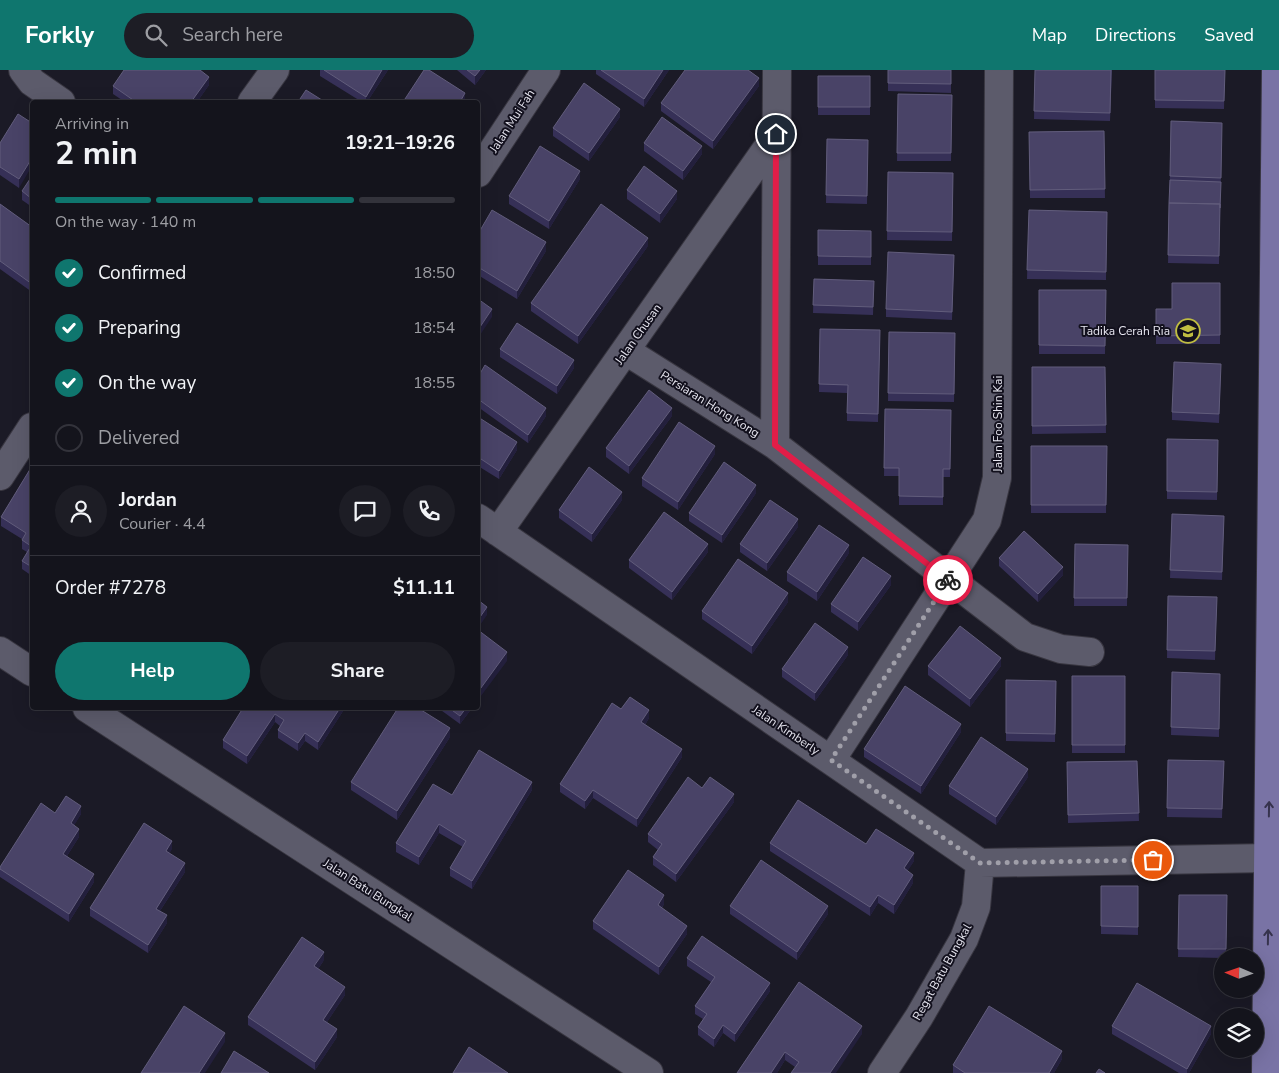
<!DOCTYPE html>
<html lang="en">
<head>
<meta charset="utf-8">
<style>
  body { margin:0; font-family:"Nunito Sans",sans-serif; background:#1d1d25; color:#f1f3f6; height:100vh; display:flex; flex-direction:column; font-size:19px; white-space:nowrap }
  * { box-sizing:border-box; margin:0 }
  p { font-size:16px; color:#9d9ea3 }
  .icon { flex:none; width:28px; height:28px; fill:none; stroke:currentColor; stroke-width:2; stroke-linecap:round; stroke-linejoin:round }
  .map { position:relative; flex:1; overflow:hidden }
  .panel { position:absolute; left:30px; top:30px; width:450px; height:610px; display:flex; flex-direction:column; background:#14141c; border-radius:5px; box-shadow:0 5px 20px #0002,0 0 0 1px #33333b }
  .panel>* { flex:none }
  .needle { width:32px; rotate:272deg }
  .tools { position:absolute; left:1214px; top:878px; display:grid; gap:10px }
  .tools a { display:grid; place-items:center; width:50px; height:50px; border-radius:50%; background:#14141c; box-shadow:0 5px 20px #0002,0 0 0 1px #33333b; font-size:25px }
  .pin { position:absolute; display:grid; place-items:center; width:42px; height:42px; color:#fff; margin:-21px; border:2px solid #fff; border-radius:50%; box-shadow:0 1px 5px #0007 }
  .courier { position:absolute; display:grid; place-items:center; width:50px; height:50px; margin:-25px; border:4px solid #e11d48; border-radius:50%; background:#fff; color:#222; box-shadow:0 1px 6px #0007 }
  .overview em { font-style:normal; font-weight:700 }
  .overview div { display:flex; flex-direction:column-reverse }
  .overview { display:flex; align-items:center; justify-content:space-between; height:85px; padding:0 25px }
  h1 { font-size:32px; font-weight:700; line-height:38px }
  .bar { display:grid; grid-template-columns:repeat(4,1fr); gap:8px 5px; align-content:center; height:60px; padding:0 25px }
  .bar i { height:6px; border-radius:4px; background:#33333b }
  .bar .active { background:#0f766e }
  .bar p { grid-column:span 4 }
  .line { display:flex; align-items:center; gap:12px; padding:0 25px; border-top:1px solid #33333b }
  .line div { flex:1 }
  .round { display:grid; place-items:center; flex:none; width:52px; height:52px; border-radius:26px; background:#1d1d25 }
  ol { padding:0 25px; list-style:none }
  li { display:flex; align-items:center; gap:15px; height:55px }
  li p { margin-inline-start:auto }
  li .icon { padding:5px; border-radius:50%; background:#0f766e; color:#fff; stroke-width:4 }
  li:last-child { color:#9d9ea3 }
  li i { width:28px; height:28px; border:2px solid #33333b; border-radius:50% }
  .primary-button { display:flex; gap:10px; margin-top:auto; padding:10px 25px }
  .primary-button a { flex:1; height:58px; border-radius:30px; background:#0f766e; color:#fff; font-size:20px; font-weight:700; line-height:58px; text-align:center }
  .primary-button a+a { background:#1d1d25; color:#f1f3f6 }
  header { display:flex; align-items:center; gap:30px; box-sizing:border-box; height:70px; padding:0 25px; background:#0f766e; color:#fff }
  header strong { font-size:24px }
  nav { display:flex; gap:28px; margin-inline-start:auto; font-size:18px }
  .search { width:350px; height:45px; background:#1d1d25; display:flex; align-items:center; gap:12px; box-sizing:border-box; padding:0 18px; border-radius:28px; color:#9d9ea3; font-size:19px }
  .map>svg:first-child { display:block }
</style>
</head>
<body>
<header>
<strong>Forkly</strong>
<div class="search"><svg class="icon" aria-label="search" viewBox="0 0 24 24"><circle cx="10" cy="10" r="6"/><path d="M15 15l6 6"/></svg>Search here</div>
<nav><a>Map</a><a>Directions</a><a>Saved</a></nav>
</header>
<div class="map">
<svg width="1279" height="1003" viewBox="0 0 1279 1003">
  <rect width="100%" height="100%" fill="#1b1a26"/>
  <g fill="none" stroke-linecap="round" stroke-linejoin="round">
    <g stroke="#383640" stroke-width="30">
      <path id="minor" d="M23 0 32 12 61 32
        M252 32 275 0
        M478 103 546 0
        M626 281 775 375 1025 567 1061 579 1090 582
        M775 375 777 0
        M0 406 32 357
        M478 448 980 793 1269 788 1279 783
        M498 462 777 64
        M0 581 32 602
        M87 638 649 1003
        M831 690 987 450 997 408 999 0
        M882 1003 919 947 964 869 976 837 980 793"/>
    </g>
    <g stroke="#383640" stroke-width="30">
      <path id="major" d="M1266 1003 1276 0"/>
    </g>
    <use href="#minor" stroke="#5c5b6b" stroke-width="28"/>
    <use href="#major" stroke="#7973a5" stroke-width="28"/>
  </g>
  <path fill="#363057" d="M320 0H388L367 32H362L320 6Z
    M457 0H486L475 15Z
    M596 0H669L644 37 596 4Z
    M888 0H951V23L888 21Z
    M1035 0H1112L1110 51 1034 49Z
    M1155 0H1225L1224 39 1155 38Z
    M818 6H870V45H818Z
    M209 15 197 32H125L113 24V16Z
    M759 16 713 79 661 41V33Z
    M898 24 952 25 951 91H897Z
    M620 47 589 91 553 66V58Z
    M1171 51 1222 53 1219 194 1168 193Z
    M32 53 19 118 0 105V73Z
    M1104 61 1105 128H1030L1029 62Z
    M827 69 868 70 867 134 826 133Z
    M644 73 702 84 683 110 644 81Z
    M888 102 953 103 952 171 887 170Z
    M32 106V137L22 130V121Z
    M580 109 549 159 509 134V126Z
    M627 120 677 129 660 153 627 129Z
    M0 134 32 157V222L0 199Z
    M1029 140 1107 142 1106 210 1027 209Z
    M818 160 871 161V195H818Z
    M478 164 546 181 517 229 478 205Z
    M648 176 578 274 531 241V233Z
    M954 193 952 250 886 247V239Z
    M814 209 874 211 873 245 813 243Z
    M1220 213V274H1156V239H1172Z
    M1039 220H1106L1105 284H1039Z
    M820 259 880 260 878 352 847 351V323L819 322Z
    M889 262 955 263 954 332 888 331Z
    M500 279 574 298 557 324 500 287Z
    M1032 297H1105L1106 363 1032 364Z
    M1221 302 1219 353 1172 350V342Z
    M478 307 546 346 528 373 478 337Z
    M885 339 951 340 950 407H943V435H899V406H884Z
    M672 346 629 404 606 387V378Z
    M478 347 517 380 499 409 478 396Z
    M1167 369 1218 370 1217 430 1167 429Z
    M1031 376H1107L1106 443H1031Z
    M715 384 678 440 642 416V408Z
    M32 396V506L22 499V491L27 482 22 479V469L1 456V447Z
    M756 423 722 473 689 451V443Z
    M622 430 592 472 559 448V440Z
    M1172 444 1224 446 1222 510 1170 508Z
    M798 457 767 501 740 482V474Z
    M1075 474 1128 475 1127 536H1074Z
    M708 482 672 530 629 498V490Z
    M849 483 817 531 787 511V502Z
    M999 488 1063 505 1038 532 999 496Z
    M891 515 858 561 831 542V534Z
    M1168 526 1217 527 1215 590 1167 588Z
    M788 532 752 584 702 549V541Z
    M848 585 815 631 782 607V599Z
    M928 596H1001L970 637 928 605Z
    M1172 602 1220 604 1219 667 1171 665Z
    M1072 606H1125V683H1072Z
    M1006 610 1056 611 1055 672 1006 671Z
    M151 638H158L156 641Z
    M268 638H345L318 680 305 671 298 681 278 668V660L280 656 275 652 247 694 223 678V670L267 639Z
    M438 638H472L460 654Z
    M621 639 649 648 645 655 682 687 637 757 593 728 585 739 560 722V714Z
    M961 662 921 724 864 687V679Z
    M450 667 397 750 351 720V712Z
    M1168 690 1224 691 1222 748 1167 747Z
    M1137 691 1139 751 1068 753 1067 692Z
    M1028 707 996 755 949 724V716Z
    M702 718 734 732 676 812 653 795V787L658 780 648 772V764Z
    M532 720 472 819 450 806V798L463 777 439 763 419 795 396 782V773L452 725Z
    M55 743 81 744 74 755 79 767 67 786 94 812 69 852 0 807V797Z
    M770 773 866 774 914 791 907 801 913 813 894 844 878 833 870 846 770 781Z
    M172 779 169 783 185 802 160 841 167 853 148 883 90 846V838Z
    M1101 816H1138V865L1101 864Z
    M1179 825H1227L1226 886H1222V888L1178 887Z
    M664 834 662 838 687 864 659 905 593 859V851Z
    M730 836 828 844 797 890 730 844Z
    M687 888 770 921 735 972 723 963 714 977 698 965V957L703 949 695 944V936L711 912 687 896Z
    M324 890 318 899 345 925 327 952 337 967 315 1000 248 955V947Z
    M799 912 862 964 795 997 785 990 777 1003H737Z
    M1112 956 1211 964 1189 1003H1179L1112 964Z
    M1062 989 1054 1003H953V995Z"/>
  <path fill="#231f3c" d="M382 0H388L367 32H366V27Z
    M480 0H486L475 15V6Z
    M663 0H669L644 37V29Z
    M209 7V15L197 32H191Z
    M759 8V16L713 79V71Z
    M465 23V32H460Z
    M620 39V47L589 91V83Z
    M702 76V84L683 110V101Z
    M32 88V96L19 118V109Z
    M580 101V109L549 159V151Z
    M677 121V129L660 153V144Z
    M648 168V176L578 274V266Z
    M546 172V181L517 229V221Z
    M492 239V247L478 268V260Z
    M574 290V298L557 324V316Z
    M546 338V346L528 373V365Z
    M672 338V346L629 404V396Z
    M517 372V380L499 409V401Z
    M715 376V384L678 440V432Z
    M756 415V423L722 473V465Z
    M622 422V430L592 472V464Z
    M798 449V457L767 501V493Z
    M708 474V482L672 530V522Z
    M849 475V483L817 531V522Z
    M1063 497V505L1038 532V524Z
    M891 506V515L858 561V552Z
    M788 523V532L752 584V576Z
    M487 537V545L478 558V550Z
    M848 577V585L815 631V623Z
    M507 582V591L478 630V622Z
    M1001 588V596L970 637V629Z
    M340 638H345L318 680V672Z
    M466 638H472L460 654V646Z
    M649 640V648L641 661V652Z
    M275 644V652L247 694V686Z
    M961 654V662L921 724V716Z
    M450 658V667L397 750V741Z
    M305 663V671L298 681V673Z
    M682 679V687L637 757V749Z
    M1028 699V707L996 755V747Z
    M532 712V720L472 819V811Z
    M593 720V728L585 739V731Z
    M734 724V732L676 812V804Z
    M81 736V744L71 761V753Z
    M439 754V763L419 795V787Z
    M79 759V767L63 792V784Z
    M172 771V779L166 789V781Z
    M914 783V791L904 807V798Z
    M185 793V802L156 847V839Z
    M94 804V812L69 852V844Z
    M913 805V813L894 844V835Z
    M664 825V834L658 843V835Z
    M878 825V833L870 846V837Z
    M828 836V844L797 890V882Z
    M167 845V853L148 883V875Z
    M687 856V864L659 905V897Z
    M324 882V890L314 905V896Z
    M770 913V921L735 972V964Z
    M345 917V925L323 958V950Z
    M723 955V963L714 977V969Z
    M862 956V964L836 1003H830Z
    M1211 956V964L1189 1003H1187V999Z
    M337 959V967L315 1000V992Z
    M225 963V972L205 1003H199Z
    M1062 981V989L1054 1003H1049Z
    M785 982V990L777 1003H771Z"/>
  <path fill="#494367" stroke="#625d7c" d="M124 0H200L209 7 191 32H136L113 16Z
    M324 0H382L366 27Z
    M424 0H429L465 23 460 32H403Z
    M467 0H480L475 6Z
    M601 0H663L644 29Z
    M685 0H748L759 8 713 71 661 33Z
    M888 0H951V14L888 13Z
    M1035 0H1111L1110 43 1034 41Z
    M1155 0H1225L1224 31 1155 30Z
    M818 6H870V37H818Z
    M584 13 620 39 589 83 553 58Z
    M306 20 325 32H298Z
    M898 24 952 25 951 83H897Z
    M18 44 32 53V88L19 109 0 97V73Z
    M662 47 702 76 683 101 644 73Z
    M1171 51 1222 53 1221 108 1170 106Z
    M1104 61 1105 119 1030 120 1029 62Z
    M827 69 868 70 867 126 826 125Z
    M540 76 580 101 549 151 509 126Z
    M644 96 677 121 660 144 627 120Z
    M888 102 953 103 952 162 887 161Z
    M32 106V129L22 121Z
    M1170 110 1221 112 1220 138V134L1169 133Z
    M1169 133 1220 134 1219 186 1168 185Z
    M0 134 32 157V214L0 191Z
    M601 134 648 168 578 266 531 233Z
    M492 140 546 172 517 221 478 197V164Z
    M1029 140 1107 142 1106 202 1027 200Z
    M818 160 871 161V187L818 186Z
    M888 182 954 185 952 242 886 239Z
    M814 209 874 211 873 237 813 235Z
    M1172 213H1220V265L1156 266V239H1172Z
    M1039 220H1106L1105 276 1039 275Z
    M478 229 492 239 478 260Z
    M517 253 574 290 557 316 500 279Z
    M820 259 880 260 878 344 847 343 848 315 819 314Z
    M889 262 955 263 954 324 888 323Z
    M1174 292 1221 294 1219 344 1172 342Z
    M485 295 546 338 528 365 478 329V307Z
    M1032 297H1105L1106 355 1032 356Z
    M649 320 672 338 629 396 606 378Z
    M885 339 951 340 950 399H943V427L899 426V398H884Z
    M478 347 517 372 499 401 478 387Z
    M679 352 715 376 678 432 642 408Z
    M1167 369 1218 370 1217 422 1167 421Z
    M1031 376H1107L1106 435H1031Z
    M724 392 756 415 722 465 689 443Z
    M32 396V497L22 491 31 476 22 470 26 463 1 447Z
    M589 397 622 422 592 464 559 440Z
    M770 430 798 449 767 493 740 474Z
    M664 442 708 474 672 522 629 490Z
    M1172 444 1224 446 1222 502 1170 500Z
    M819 455 849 475 817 522 787 502Z
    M1024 461 1063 497 1038 524 999 488Z
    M1075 474 1128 475 1127 528H1074Z
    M863 487 891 506 858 552 831 534Z
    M738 489 788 523 752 576 702 541Z
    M1168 526 1217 527 1215 581 1167 580Z
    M478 530 487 537 478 550Z
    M815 553 848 577 815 623 782 599Z
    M960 556 1001 588 970 629 928 596Z
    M478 560 507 582 478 622Z
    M1172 602 1220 604 1219 659 1171 657Z
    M1072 606H1125V675H1072Z
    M1006 610 1056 611 1055 664 1006 663Z
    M905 616 961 654 921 716 864 679Z
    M630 627 649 640 641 652 682 679 637 749 593 720 585 731 560 714 612 633 621 639Z
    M243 638H265L267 639 268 638H340L318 672 305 663 298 673 278 660 284 650 275 644 247 686 223 670Z
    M398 638H418L450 658 397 741 351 712Z
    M449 638H466L460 646Z
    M981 667 1028 699 996 747 949 716Z
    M479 680 532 712 472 811 450 798 466 771 439 754 419 787 396 773 433 714 452 725Z
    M1168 690 1224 691 1222 739 1167 738Z
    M1137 691 1139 743 1068 745 1067 692Z
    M688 707 702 718 710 707 734 724 676 804 653 787 662 774 648 764Z
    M66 726 81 736 71 753 79 759 63 784 94 804 69 844 0 799V797L41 733 55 743Z
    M798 730 866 774 876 759 914 783 904 798 913 805 894 835 878 825 870 837 770 773Z
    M144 753 172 771 166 781 185 793 156 839 167 845 148 875 90 838Z
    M761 790 828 836 797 882 730 836Z
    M628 800 664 825 658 835 687 856 659 897 593 851Z
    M1101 816H1138V857L1101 856Z
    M1179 825H1227L1226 879H1178Z
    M702 866 770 913 735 964 723 955 714 969 698 957 707 944 695 936 715 907 687 888Z
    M302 867 324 882 314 896 345 917 323 950 337 959 315 992 248 947Z
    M799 912 862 956 830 1003H791L799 992 785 982 771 1003H737Z
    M1137 913 1211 956 1187 999 1112 956Z
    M184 936 225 963 199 1003H141Z
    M989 936 1062 981 1049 1003H965L953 995Z
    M469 977 508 1003H453Z
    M234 981 269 1003H221Z
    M1099 999 1105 1003H1096Z"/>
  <defs><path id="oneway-shaft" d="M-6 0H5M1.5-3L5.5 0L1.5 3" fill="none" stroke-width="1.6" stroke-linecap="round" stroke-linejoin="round" transform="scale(1.25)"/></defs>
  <g stroke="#36334d">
    <use href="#oneway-shaft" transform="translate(1269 739) rotate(-89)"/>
    <use href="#oneway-shaft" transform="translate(1268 867) rotate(-89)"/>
  </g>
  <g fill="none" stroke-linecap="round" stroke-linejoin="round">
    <path stroke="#a09fa9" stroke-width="5" stroke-dasharray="0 9" d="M948 510 831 690 980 793 1153 790"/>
    <path stroke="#e11d48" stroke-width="6" d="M776 64 775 375 948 510"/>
  </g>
  <defs>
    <g id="school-ring" transform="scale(1.25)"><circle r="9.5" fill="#12101d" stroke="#c0be41" stroke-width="1.5"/><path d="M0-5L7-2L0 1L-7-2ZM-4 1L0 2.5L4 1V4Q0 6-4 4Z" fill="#c0be41"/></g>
  </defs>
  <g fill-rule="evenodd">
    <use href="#school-ring" x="1188" y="261"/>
  </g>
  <g text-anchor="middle" stroke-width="4" stroke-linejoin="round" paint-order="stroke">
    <g font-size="12" fill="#e7e6f0" stroke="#12101d">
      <text transform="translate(512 51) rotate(-57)" y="4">Jalan Mui Fah</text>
      <text transform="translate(638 264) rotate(-55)" y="4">Jalan Chusan</text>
      <text transform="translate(710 334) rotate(32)" y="4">Persiaran Hong Kong</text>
      <text transform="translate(998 354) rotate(-90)" y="4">Jalan Foo Shin Kai</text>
      <text transform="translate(786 660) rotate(34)" y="4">Jalan Kimberly</text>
      <text transform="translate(368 820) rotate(33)" y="4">Jalan Batu Bungkal</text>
      <text transform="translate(942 902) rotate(-61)" y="4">Regat Batu Bungkal</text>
    </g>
    <g font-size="12" fill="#e7e6f0" stroke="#12101d" text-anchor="end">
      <text x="1170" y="265">Tadika Cerah Ria</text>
    </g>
  </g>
</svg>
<div class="tools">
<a><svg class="needle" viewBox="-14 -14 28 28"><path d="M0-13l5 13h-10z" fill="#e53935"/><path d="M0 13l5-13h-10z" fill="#9d9ea3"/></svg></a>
<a><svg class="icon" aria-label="layers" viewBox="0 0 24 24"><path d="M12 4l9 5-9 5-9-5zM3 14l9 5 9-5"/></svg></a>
</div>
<div class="pin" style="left:1153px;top:790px;background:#ea580c"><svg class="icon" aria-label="bag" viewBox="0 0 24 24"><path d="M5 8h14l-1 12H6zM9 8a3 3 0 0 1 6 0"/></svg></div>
<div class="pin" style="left:776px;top:64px;background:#1f2937"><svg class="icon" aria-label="home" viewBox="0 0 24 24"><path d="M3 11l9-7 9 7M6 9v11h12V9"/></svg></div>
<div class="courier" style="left:948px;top:510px"><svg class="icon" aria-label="bike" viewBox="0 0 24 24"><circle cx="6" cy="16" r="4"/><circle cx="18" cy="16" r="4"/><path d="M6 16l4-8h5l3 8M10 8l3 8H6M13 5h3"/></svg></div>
<section class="panel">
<div class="overview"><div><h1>2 min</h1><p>Arriving in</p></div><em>19:21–19:26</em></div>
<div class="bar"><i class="active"></i><i class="active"></i><i class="active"></i><i></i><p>On the way · 140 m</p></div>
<ol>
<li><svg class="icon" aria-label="check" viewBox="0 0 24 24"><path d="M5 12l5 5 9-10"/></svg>Confirmed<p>18:50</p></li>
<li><svg class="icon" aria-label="check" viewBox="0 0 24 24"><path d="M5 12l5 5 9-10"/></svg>Preparing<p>18:54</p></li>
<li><svg class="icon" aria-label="check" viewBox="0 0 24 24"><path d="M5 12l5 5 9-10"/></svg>On the way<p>18:55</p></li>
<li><i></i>Delivered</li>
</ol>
<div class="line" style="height:90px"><a class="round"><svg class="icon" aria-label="person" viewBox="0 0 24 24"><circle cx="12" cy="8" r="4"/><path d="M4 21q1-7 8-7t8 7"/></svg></a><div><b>Jordan</b><p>Courier · 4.4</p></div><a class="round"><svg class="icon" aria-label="chat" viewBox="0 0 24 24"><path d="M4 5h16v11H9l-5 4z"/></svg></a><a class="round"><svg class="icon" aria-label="phone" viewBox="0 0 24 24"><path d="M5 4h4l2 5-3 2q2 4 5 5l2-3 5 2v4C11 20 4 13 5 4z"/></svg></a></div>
<div class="line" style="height:65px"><div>Order #7278</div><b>$11.11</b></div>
<div class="primary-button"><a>Help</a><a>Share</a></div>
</section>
</div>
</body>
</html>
